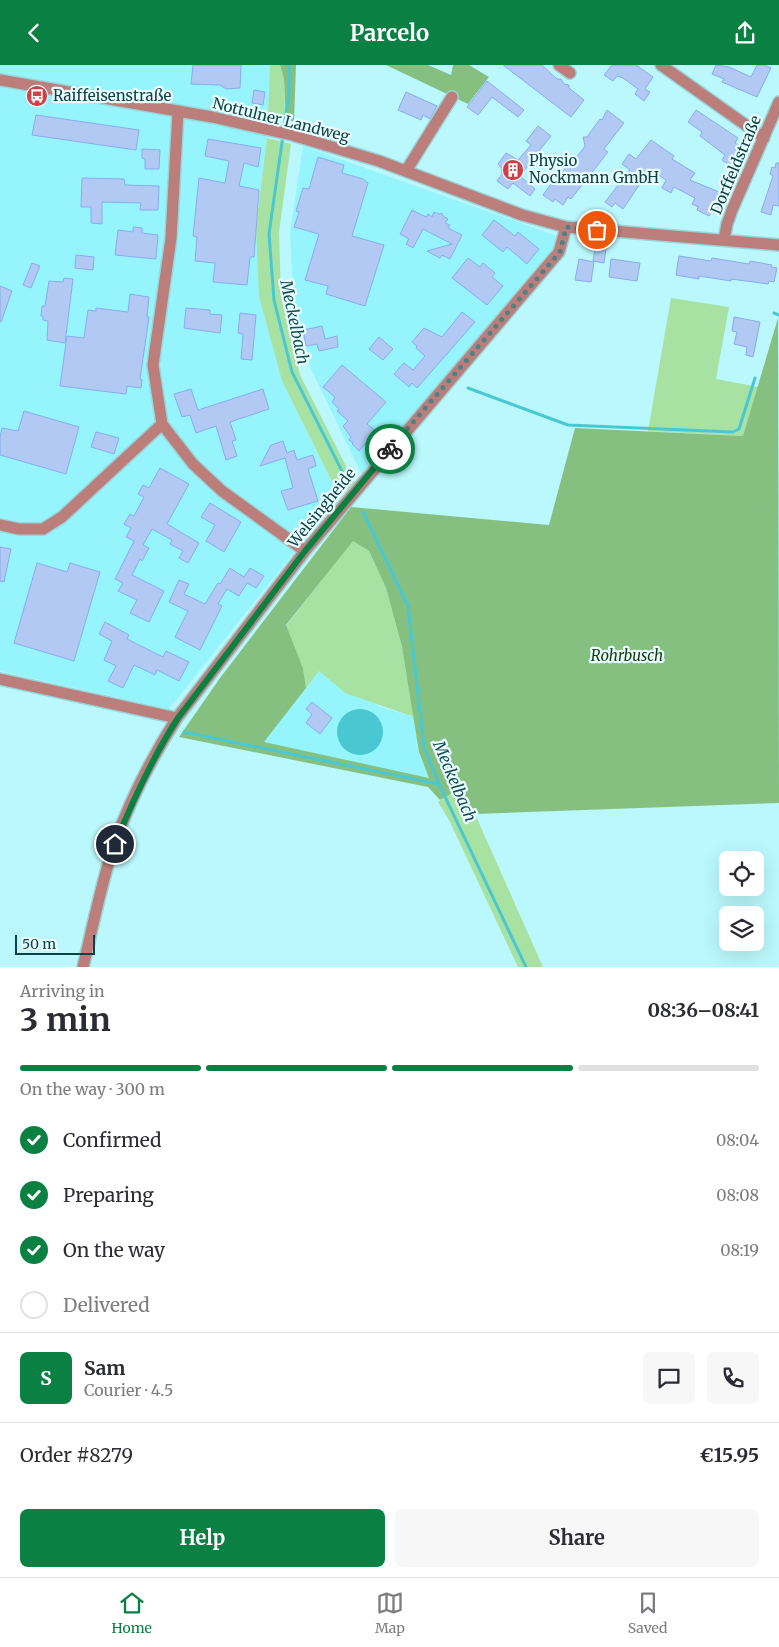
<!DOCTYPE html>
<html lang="en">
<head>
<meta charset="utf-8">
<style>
  body { margin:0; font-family:Merriweather,serif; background:#f7f7f7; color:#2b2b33; height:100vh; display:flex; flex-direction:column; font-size:19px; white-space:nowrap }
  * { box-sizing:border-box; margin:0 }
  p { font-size:16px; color:#7c7c81 }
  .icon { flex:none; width:28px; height:28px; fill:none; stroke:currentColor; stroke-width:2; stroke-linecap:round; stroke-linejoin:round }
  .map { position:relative; height:902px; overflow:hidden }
  .drawer { display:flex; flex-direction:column; background:#fff; flex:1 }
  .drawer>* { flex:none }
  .tools { position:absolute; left:719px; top:786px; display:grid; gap:10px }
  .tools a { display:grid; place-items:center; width:45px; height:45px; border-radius:8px; background:#fff; box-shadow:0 5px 20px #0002; font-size:25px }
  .scale { position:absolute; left:15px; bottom:12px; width:80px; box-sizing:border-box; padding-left:5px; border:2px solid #104245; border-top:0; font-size:14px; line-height:18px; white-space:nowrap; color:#104245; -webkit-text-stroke:4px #e9fdfe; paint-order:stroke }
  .pin { position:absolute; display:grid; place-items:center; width:42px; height:42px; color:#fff; margin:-21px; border:2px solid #fff; border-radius:50%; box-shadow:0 1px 5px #0007 }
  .courier { position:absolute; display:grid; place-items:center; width:50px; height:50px; margin:-25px; border:4px solid #0b8043; border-radius:50%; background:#fff; color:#222; box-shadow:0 1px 6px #0007 }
  .overview em { font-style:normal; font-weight:700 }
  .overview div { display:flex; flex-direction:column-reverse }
  .overview { display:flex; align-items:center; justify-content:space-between; height:85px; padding:0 20px }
  h1 { font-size:32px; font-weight:700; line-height:38px }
  .bar { display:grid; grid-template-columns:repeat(4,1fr); gap:8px 5px; align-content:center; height:60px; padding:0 20px }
  .bar i { height:6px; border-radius:4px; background:#e1e1e2 }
  .bar .active { background:#0b8043 }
  .bar p { grid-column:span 4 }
  .line { display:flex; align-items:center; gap:12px; padding:0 20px; border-top:1px solid #e1e1e2 }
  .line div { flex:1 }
  .round { display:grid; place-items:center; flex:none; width:52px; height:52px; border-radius:8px; background:#f7f7f7 }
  ol { padding:0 20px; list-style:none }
  li { display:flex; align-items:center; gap:15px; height:55px }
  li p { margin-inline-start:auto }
  li .icon { padding:5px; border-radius:50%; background:#0b8043; color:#fff; stroke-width:4 }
  li:last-child { color:#7c7c81 }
  li i { width:28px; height:28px; border:2px solid #e1e1e2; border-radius:50% }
  .action { display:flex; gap:10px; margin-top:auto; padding:10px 20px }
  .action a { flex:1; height:58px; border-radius:8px; background:#0b8043; color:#fff; font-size:20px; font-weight:700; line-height:58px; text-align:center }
  .action a+a { background:#f7f7f7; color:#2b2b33 }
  header { display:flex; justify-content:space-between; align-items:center; height:65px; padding:0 20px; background:#0b8043; color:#fff; font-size:22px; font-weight:700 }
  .dock { display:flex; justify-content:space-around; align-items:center; height:70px; border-top:1px solid #e1e1e2; background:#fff; font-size:14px; color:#7c7c81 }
  .dock a { display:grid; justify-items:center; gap:2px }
  .dock .active { color:#0b8043 }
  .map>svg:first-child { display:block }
</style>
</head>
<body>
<header><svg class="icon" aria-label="back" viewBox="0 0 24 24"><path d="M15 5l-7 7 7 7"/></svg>Parcelo<svg class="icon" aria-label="share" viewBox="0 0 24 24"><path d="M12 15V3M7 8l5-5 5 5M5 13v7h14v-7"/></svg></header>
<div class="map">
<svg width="779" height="902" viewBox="0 0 779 902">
  <rect width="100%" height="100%" fill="#baf8fd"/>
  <path fill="#96f5fc" d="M0 0H270L271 2 267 73 256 162 282 316 339 431 169 644 0 606Z
    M303 81 566 174 362 410 311 304 293 231 290 168Z
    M319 605 381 642 414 652 419 687 430 714 263 678Z"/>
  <path fill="#a8e2a3" d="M270 0H280L284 14 286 56 268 51Z
    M267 73 291 79 279 167 281 231 300 310 355 419 339 431 282 316 259 231 256 162Z
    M671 233 729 242 716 314 758 322 743 371 648 366Z
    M353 475 369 486 386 523 402 582 414 652 345 628 319 606 306 623 303 603 286 561Z
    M451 728 475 749 543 902H518L449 755 438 737Z"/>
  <path fill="#85c080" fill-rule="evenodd" d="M280 0H296L294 56H286L284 14Z
    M386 0H428L451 10 453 0H469L489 12 468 39Z
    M778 253 779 738 475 749 452 728 440 735 428 722 179 672 220 613 351 442 549 460 575 363 743 371ZM353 476 369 486 386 523 402 582 419 687 429 713 264 677 306 623 303 603 286 560Z"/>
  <path fill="#4ac8d1" d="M337 667a23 23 0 1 1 46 0a23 23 0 1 1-46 0Z"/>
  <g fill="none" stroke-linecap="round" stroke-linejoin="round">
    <path stroke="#4ac8d1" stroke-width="3" d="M289 0V28L269 169 274 235 292 307 348 418
      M774 248 779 250
      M468 323 568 360 733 367 739 364 755 313
      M363 447 408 541 424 682 439 719 526 902
      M184 667 438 719"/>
  </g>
  <path fill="#b1c9f3" stroke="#89acee" d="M193 0H241L240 23 226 24 220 20 191 19Z
    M503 0H542L557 14H561L564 19 569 20V23L584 35 571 52Z
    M612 0H636L653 12 645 24 650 27 644 36 635 29 638 24 623 13 617 11 613 16 604 10Z
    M716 0 729 2 751 12 757 0H765L771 3 757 32 722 17 724 14 712 9Z
    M487 16 524 45 518 52 492 32 478 50 467 42Z
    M254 25 265 27 263 40 252 38Z
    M406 27 437 41 430 54 423 50 421 55 398 45Z
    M607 45 624 58 604 84 608 87 571 134 568 132 563 140 555 134 553 137 543 130 551 119 554 121 572 92 575 94 583 84 585 81 583 72H587L600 54 602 55Z
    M696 45 738 73 735 78 744 84 732 102 722 95 725 90 700 71 702 67 688 57Z
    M36 50 139 65 136 85 32 70Z
    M538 61 551 71 535 91 540 95 536 102 530 98 520 111 535 124 530 131 513 118 508 124 497 116 502 109 501 102 498 99 506 88 518 95 531 80 526 76Z
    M208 74 261 83 258 102 244 98 239 121 259 125 254 192H250L247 220 213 217 215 198 195 196 197 172 193 171 199 113 225 118 229 96 205 91Z
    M651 75 674 91 672 94 695 108 690 115 724 129 716 149 711 147 709 151 697 145 698 142 692 139 695 133 674 122 671 128 662 123 666 115 650 104 623 144 615 138 612 142 605 137 630 105 622 99 629 89 636 94Z
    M142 84 160 85 159 104H145V94L142 93Z
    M318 92 344 100 342 108 363 114 368 118 352 171 384 180 365 241 326 229 328 221 305 215 319 169 294 162 299 147 296 146 303 123 309 124Z
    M776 98H779V141L773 140 771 150 761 147 773 111 770 109 772 102 775 103Z
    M82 113 124 114 125 120 159 121 158 145H140L141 138 102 137V159L91 158V142H81Z
    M412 145 426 152 428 149 432 152 434 147 439 149 442 148 443 151 448 154 445 158 450 160 448 163 462 170 450 194 442 190 440 193 427 186 452 179 423 164 413 183 406 179 409 174 400 169Z
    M494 155 515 171 518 167 539 184 527 199 507 182 503 187 482 170Z
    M133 162 142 163V168L158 170 156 194 115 190 118 165 133 167Z
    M596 176 607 177 604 198 593 196Z
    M76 190 94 192 93 205 75 203Z
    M679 191 711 196 712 193 749 199 750 196 772 200 771 202 777 203 774 217 769 216 768 219 731 214V216L699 211V214L676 210Z
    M468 193 480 202 483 198 495 208 492 212 503 221 487 240 452 213Z
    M579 194 594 197 591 217 575 215Z
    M611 194 640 198 637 216 609 212Z
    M32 198 40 201 31 223 23 220Z
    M64 213 73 214 65 278 47 275 48 256 43 255V251H41L42 241H45L49 216 63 217Z
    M0 221 12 226 1 257H0Z
    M130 229 149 232 147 252H149L140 314 142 315 141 323 127 321 126 329 60 321 67 271 84 273 88 245 96 246V243L128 247Z
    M186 243 210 245V249L222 250 220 268 184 263Z
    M462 247 475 257 417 323 412 318 409 322 394 309 404 298 413 305 425 291 416 283 417 281 412 277 424 263 442 272Z
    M240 248 256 250 252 295 241 294 243 269 238 268Z
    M734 252 760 257 753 292 746 290 747 282 734 279 737 267 732 266Z
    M322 261 325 274 337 271 338 282 319 286 317 279 306 281 303 265Z
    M379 272 393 284 383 295 369 284Z
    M342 300 386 337 367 359 376 366 359 386 352 379 353 378 349 375 351 372 343 361 348 356 337 346 339 344 332 337 335 332 323 322Z
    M191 324 198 345 263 324 269 344 230 357 236 375 232 376 237 391 226 395 216 361 196 368 190 350 182 352 174 329Z
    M24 346 79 362 66 409 0 390V372L2 363 18 366Z
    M96 367 119 373 114 389 91 382Z
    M283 376 287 388 294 385 297 395 313 390 316 401 308 404 318 436 288 445 281 426 293 423 285 393 260 401 271 380Z
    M160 403 189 419 167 459 199 478 188 498 179 493 183 486 170 479 172 475 152 464 143 480 149 483 142 496 140 494 132 510 164 526 149 557 130 548 137 535 118 526 123 518 115 514 134 476 126 472 131 463 124 459 130 449 134 451 144 432 138 429 143 420 149 423Z
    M210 438 241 457 224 487 206 476 215 460 201 452Z
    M0 482 11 484 4 517 0 516Z
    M37 498 67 507 70 498 100 507 74 596 14 578Z
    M230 503 244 512 250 503 264 511 256 523 247 518 239 531 227 524 218 539 222 541 200 585 175 572 188 546 169 537 179 515 189 519 184 529 205 539 218 518 220 519Z
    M105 557 129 570 127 574 163 592 166 586 189 597 179 616 157 605 155 610 134 600 123 623 108 616 116 601 104 595 112 576 99 569Z
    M312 637 332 653 320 669 306 658 312 649 306 644Z"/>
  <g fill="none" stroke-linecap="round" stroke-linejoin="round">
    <g stroke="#98d4d8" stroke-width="14">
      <path id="minor" d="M559 0 570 8
        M661 0 764 73
        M0 15 212 52 292 70 379 96 522 150 566 162 779 180
        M178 47 171 173 153 300 162 359 193 399 222 426 305 486
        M406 106 452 32
        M724 175 727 159 732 145 779 37
        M0 460 19 464H43L62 452 162 359
        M0 614 177 653
        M83 902C93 861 101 819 114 780 130 735 152 692 177 653L305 486 559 187 566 162"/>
    </g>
    <use href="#minor" stroke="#bb7e7b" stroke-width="11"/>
  </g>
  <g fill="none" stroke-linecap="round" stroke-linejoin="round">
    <path stroke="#4c8285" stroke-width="5" stroke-dasharray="0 9" d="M390 384 560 187 566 162 597 165"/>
    <path stroke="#0b8043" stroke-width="6" d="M115 779C133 735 152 693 178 653L305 486 390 384"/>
  </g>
  <defs>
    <g id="bus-disc" transform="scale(1.125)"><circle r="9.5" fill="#d04047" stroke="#e9fdfe"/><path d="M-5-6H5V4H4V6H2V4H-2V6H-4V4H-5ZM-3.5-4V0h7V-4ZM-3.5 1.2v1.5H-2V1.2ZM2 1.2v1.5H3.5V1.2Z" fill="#fff"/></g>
    <g id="building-disc" transform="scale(1.125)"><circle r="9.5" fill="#d04047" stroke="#e9fdfe"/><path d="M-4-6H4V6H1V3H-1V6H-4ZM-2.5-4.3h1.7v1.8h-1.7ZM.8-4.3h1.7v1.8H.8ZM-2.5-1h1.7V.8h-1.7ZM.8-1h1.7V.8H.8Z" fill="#fff"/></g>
  </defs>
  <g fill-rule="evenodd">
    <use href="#bus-disc" x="37" y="31"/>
    <use href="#building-disc" x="513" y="105"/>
  </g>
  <g text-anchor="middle" stroke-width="4.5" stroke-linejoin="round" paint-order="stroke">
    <g font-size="15" fill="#104245" stroke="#e9fdfe" text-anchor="start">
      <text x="53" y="36">Raiffeisenstraße</text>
      <text x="529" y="101">Physio<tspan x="529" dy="17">Nockmann GmbH</tspan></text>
    </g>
    <g font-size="15" fill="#104245" stroke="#e9fdfe">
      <text transform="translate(281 55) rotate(14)" y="5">Nottulner Landweg</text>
      <text transform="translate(736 100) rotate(-67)" y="5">Dorffeldstraße</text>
      <text transform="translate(322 443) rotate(-51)" y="5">Welsingheide</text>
    </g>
    <g font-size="15" font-style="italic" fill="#10390d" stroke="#e9fdfe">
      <text x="627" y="596">Rohrbusch</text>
    </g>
    <g font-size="16" font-style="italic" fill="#154c50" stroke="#e9fdfe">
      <text transform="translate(295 257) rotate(78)" y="6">Meckelbach</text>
      <text transform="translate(455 716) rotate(67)" y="6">Meckelbach</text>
    </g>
  </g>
</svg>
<div class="tools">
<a><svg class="icon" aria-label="locate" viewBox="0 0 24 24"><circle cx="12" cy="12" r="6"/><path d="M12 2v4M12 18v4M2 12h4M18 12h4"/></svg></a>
<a><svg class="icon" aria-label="layers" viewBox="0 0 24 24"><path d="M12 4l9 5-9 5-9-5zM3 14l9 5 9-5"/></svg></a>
</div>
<div class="scale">50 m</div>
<div class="pin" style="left:597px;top:165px;background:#ea580c"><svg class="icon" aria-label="bag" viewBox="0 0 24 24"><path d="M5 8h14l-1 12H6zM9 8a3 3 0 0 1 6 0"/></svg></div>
<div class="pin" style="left:115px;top:779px;background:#1f2937"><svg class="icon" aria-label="home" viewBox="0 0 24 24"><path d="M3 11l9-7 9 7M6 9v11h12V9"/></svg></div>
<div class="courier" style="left:390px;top:384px"><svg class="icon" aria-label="bike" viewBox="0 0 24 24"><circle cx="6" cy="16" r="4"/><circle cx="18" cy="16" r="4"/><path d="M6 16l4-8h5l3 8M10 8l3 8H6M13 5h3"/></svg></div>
</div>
<section class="drawer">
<div class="overview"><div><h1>3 min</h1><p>Arriving in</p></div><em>08:36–08:41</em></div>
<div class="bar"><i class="active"></i><i class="active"></i><i class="active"></i><i></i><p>On the way · 300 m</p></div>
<ol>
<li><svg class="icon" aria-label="check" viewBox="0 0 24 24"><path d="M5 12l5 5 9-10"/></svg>Confirmed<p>08:04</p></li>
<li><svg class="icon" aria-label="check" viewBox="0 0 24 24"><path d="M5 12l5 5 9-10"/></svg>Preparing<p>08:08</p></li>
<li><svg class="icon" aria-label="check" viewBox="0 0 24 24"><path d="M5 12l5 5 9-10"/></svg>On the way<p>08:19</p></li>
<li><i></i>Delivered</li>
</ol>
<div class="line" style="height:90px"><b class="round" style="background:#0b8043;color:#fff">S</b><div><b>Sam</b><p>Courier · 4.5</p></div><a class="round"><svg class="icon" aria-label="chat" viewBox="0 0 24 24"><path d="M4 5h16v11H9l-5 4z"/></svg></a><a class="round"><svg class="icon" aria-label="phone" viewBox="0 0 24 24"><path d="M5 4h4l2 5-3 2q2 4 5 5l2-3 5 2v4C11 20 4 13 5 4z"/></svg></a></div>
<div class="line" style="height:65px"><div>Order #8279</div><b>€15.95</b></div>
<div class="action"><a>Help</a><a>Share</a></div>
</section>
<nav class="dock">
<a class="active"><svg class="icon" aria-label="home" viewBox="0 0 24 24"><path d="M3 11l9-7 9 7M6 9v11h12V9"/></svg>Home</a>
<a><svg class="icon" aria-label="map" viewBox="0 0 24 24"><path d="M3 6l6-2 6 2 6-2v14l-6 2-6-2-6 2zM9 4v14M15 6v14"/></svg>Map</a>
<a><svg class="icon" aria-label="saved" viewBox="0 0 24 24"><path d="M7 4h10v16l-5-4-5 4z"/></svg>Saved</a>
</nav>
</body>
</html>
